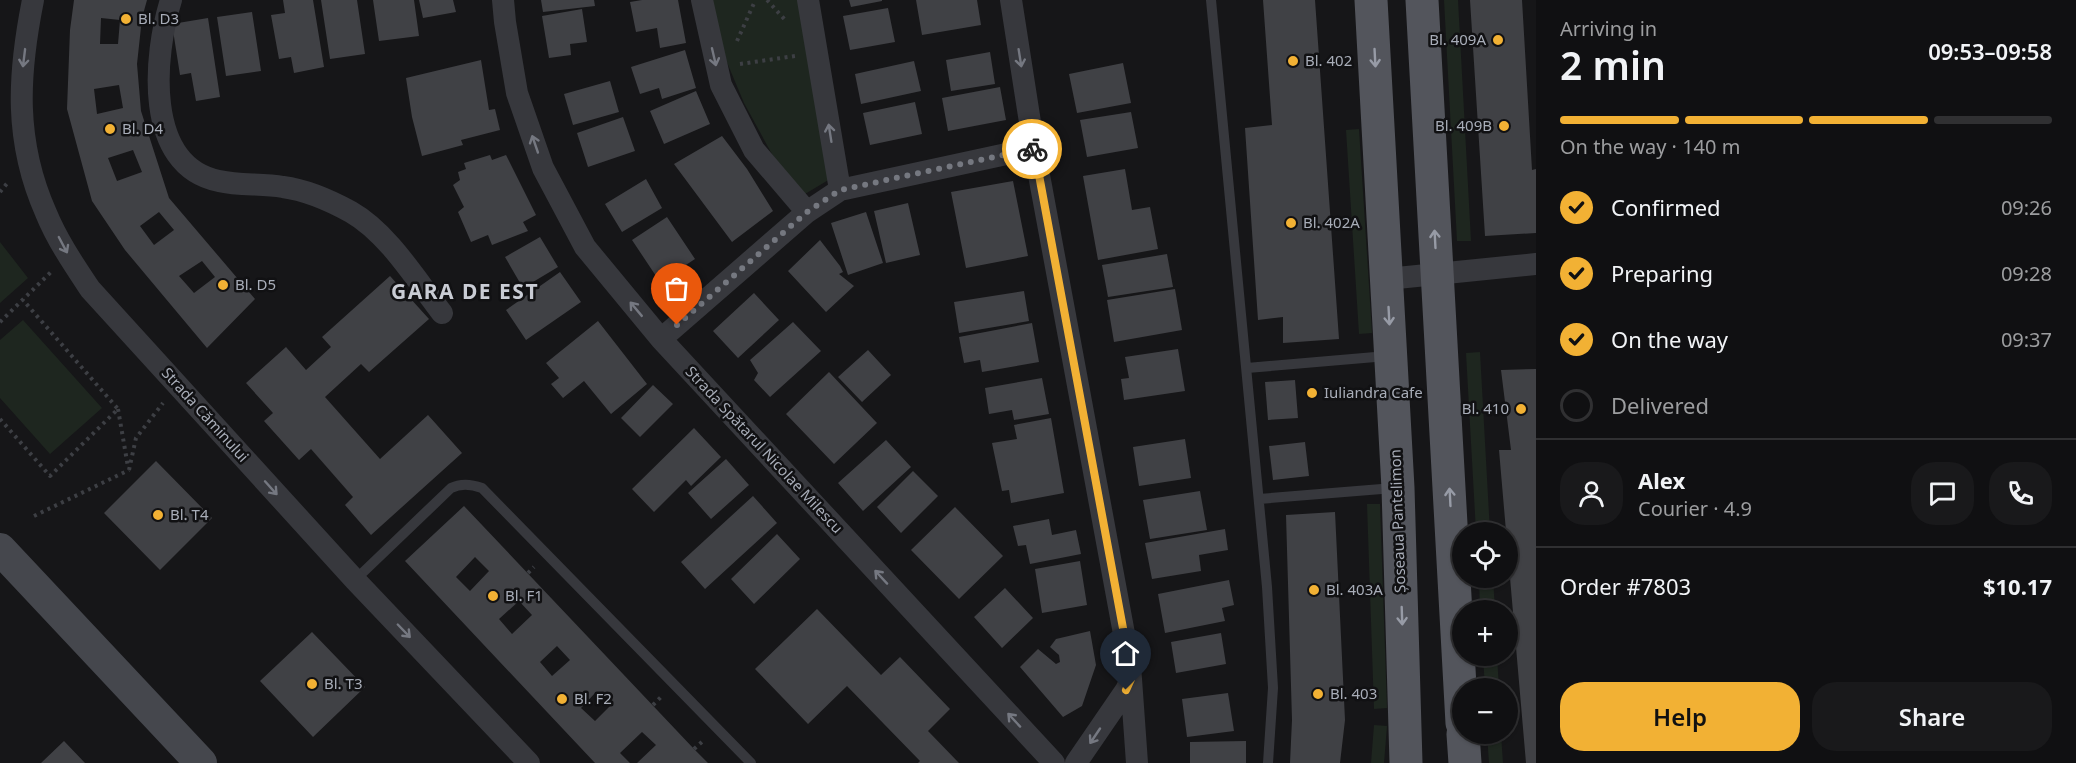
<!DOCTYPE html>
<html lang="en">
<head>
<meta charset="utf-8">
<style>
  body { margin:0; font-family:"Noto Sans",sans-serif; background:#19191b; color:#f1f3f6; height:100vh; display:flex; flex-direction:column; font-size:22px; white-space:nowrap }
  * { box-sizing:border-box; margin:0 }
  p { font-size:20px; color:#9c9d9f }
  .icon { flex:none; width:33px; height:33px; fill:none; stroke:currentColor; stroke-width:2; stroke-linecap:round; stroke-linejoin:round }
  .map { position:relative; flex:1; overflow:hidden }
  .sheet { display:flex; flex-direction:column; background:#101012; width:540px }
  .sheet>* { flex:none }
  .controls { position:absolute; left:1452px; top:522px; display:grid; gap:12px }
  .controls a { display:grid; place-items:center; width:66px; height:66px; border-radius:50%; background:#101012; box-shadow:0 2px 4px #0004,0 0 0 2px #303032; font-size:30px }
  .pin { position:absolute; display:grid; place-items:center; width:51px; height:51px; color:#fff; margin:-62px -26px; border-radius:50% 50% 50% 0; rotate:-45deg; box-shadow:0 0 6px #0007 }
  .pin .icon { rotate:45deg }
  .courier { position:absolute; display:grid; place-items:center; width:60px; height:60px; margin:-30px; border:4px solid #f2b134; border-radius:50%; background:#fff; color:#222; box-shadow:0 2px 8px #0007 }
  .headline em { font-style:normal; font-weight:600 }
  .headline div { display:flex; flex-direction:column-reverse }
  .headline { display:flex; align-items:center; justify-content:space-between; height:102px; padding:0 24px }
  h1 { font-size:39px; font-weight:600; line-height:45px }
  .bar { display:grid; grid-template-columns:repeat(4,1fr); gap:9px 6px; align-content:center; height:72px; padding:0 24px }
  .bar i { height:8px; border-radius:4px; background:#303032 }
  .bar .on { background:#f2b134 }
  .bar p { grid-column:span 4 }
  .line { display:flex; align-items:center; gap:15px; padding:0 24px; border-top:2px solid #303032 }
  .line div { flex:1 }
  .round { display:grid; place-items:center; flex:none; width:63px; height:63px; border-radius:24px; background:#19191b }
  ol { padding:0 24px; list-style:none }
  li { display:flex; align-items:center; gap:18px; height:66px }
  li p { margin-inline-start:auto }
  li .icon { padding:6px; border-radius:50%; background:#f2b134; color:#111; stroke-width:4 }
  li:last-child { color:#9c9d9f }
  li i { width:33px; height:33px; border:3px solid #303032; border-radius:50% }
  .button { display:flex; gap:12px; margin-top:auto; padding:12px 24px }
  .button a { flex:1; height:69px; border-radius:24px; background:#f2b134; color:#111; font-size:24px; font-weight:600; line-height:69px; text-align:center }
  .button a+a { background:#19191b; color:#f1f3f6 }
  main { display:flex; flex:1; min-height:0 }
  .map>svg:first-child { display:block }
</style>
</head>
<body>
<main>
<div class="map">
<svg width="1536" height="763" viewBox="0 0 1536 763">
  <rect width="100%" height="100%" fill="#161618"/>
  <path fill="#1e261f" d="M712 0H800L830 179 805 194 779 167 744 103 726 60Z
    M1444 0H1458L1471 241H1457Z
    M1359 129 1372 333 1359 334 1346 130Z
    M0 242 28 278 0 303Z
    M23 320 102 408 50 454 0 398V340Z
    M1480 352 1490 532H1476L1466 353Z
    M1367 504H1380L1387 708 1374 709Z
    M1479 578H1493L1495 610H1480Z
    M1483 656H1497L1499 688H1485Z
    M1374 725 1387 726 1384 763H1371Z
    M1487 734H1501L1503 763H1489Z"/>
  <path fill="#404145" fill-rule="evenodd" d="M74 0H147L142 18 137 64 141 111 169 198 255 299 207 348 125 250 92 201 67 109 70 30ZM101 18 120 20 118 44H100ZM119 85 123 108 97 114 94 89ZM133 150 142 172 117 181 108 158ZM159 212 174 230 154 245 140 226ZM202 261 215 277 194 293 179 276Z
    M283 0H313L324 67 294 73 291 57 279 59 271 15 285 13Z
    M321 0H357L365 54 330 59Z
    M373 0H414L419 36 379 41Z
    M419 0H453L456 12 423 18Z
    M541 0H594L595 6 543 12Z
    M642 0H678L686 43 660 48 657 28 636 32 630 2Z
    M849 0H882V1L851 7Z
    M916 0H977L981 25 922 35Z
    M1263 0H1315L1339 339 1283 343V317L1258 320 1245 128 1272 125Z
    M1470 0H1522L1532 170 1536 169V233L1485 236Z
    M888 8 895 42 850 50 843 16Z
    M582 9 587 42 570 44 571 55 549 58 542 16Z
    M252 12 261 71 226 76 217 17Z
    M208 18 220 97 196 101 191 73 180 75 172 24Z
    M685 50 696 88 662 99 659 88 640 94 631 67Z
    M990 52 995 84 951 91 946 60Z
    M481 60 489 110 495 109 500 130 461 140 463 145 422 156 412 117 406 78Z
    M914 61 921 91 861 104 855 74Z
    M1123 63 1131 103 1077 113 1069 74Z
    M610 81 619 112 573 125 564 94Z
    M1000 87 1006 120 948 131 942 98Z
    M696 91 710 124 664 144 650 111Z
    M915 102 922 134 870 145 863 113Z
    M1131 112 1138 148 1087 157 1080 120Z
    M623 117 635 151 588 167 577 133Z
    M722 136 747 169 773 211 732 242 674 164Z
    M490 155 492 160 506 155 536 215 523 222 528 231 492 245 488 235 471 242 458 212 464 207 453 185 460 180 458 172 466 169 464 163Z
    M1125 169 1132 210 1150 207 1158 249 1098 260 1083 176Z
    M646 179 662 208 622 232 605 204Z
    M1013 181 1028 256 966 268 951 192Z
    M908 203 920 255 886 263 874 211Z
    M866 212 883 263 848 275 831 223Z
    M667 217 695 259 660 282 632 240Z
    M540 237 558 267 523 288 505 257Z
    M820 240 840 266 843 272 839 274 854 286 826 312 788 271Z
    M1167 254 1173 287 1108 297 1102 265Z
    M560 272 581 302 526 340 506 310Z
    M390 276 429 319 369 372 361 364 325 397 380 459 428 415 462 453 371 535 345 505 353 497 311 449 299 460 264 421 273 413 246 383 286 347 306 370 331 347 322 337Z
    M1175 289 1182 330 1114 342 1107 300Z
    M1024 291 1029 321 959 333 954 302Z
    M754 293 779 320 738 358 713 331Z
    M598 321 647 384 611 414 584 381 563 398 551 384 559 378 546 363Z
    M793 322 821 351 770 397 754 380 758 373 750 360Z
    M1032 323 1039 362 982 372 980 360 964 363 959 337Z
    M1178 349 1185 391 1124 400 1121 379 1129 378 1125 357Z
    M868 350 891 375 862 402 838 377Z
    M1536 369V763H1526L1499 450H1511L1501 370Z
    M829 372 877 423 834 464 786 414Z
    M1042 378 1049 414 1014 420 1012 410 989 414 985 388Z
    M1295 380 1298 418 1268 420 1265 382Z
    M653 385 673 404 640 437 621 418Z
    M1051 418 1064 493 1011 503 1009 490 1002 491 992 443 1017 439 1014 425Z
    M694 428 721 457 691 486 686 480 654 512 632 489Z
    M1185 439 1191 478 1139 486 1133 447Z
    M886 440 911 467 863 511 838 483Z
    M1305 442 1309 476 1273 480 1269 446Z
    M726 459 749 485 711 519 688 493Z
    M156 461 212 518 160 570 104 513Z
    M913 471 938 496 901 533 877 507Z
    M1200 491 1207 530 1150 539 1143 500Z
    M753 496 777 523 705 589 681 562Z
    M464 506 694 749 708 763H637L656 745 642 732 620 753 630 763H595L405 561ZM475 557 489 571 470 591 456 577ZM519 601 532 615 512 634 499 619ZM557 646 570 660 552 676 540 662ZM596 692 610 706 595 721 581 708Z
    M955 507 1003 556 959 599 911 550Z
    M1335 512 1345 720 1340 763H1290L1292 720 1286 515Z
    M1049 519 1052 535 1076 530 1081 554 1030 564 1026 545 1018 546 1013 526Z
    M1225 529 1228 550 1199 555 1201 571 1152 579 1145 543Z
    M777 534 800 559 754 604 731 579Z
    M1080 561 1087 605 1042 613 1035 569Z
    M1229 580 1234 605 1222 608 1225 621 1165 633 1158 594Z
    M1005 588 1033 618 1002 648 974 617Z
    M817 609 881 675 900 657 950 709 928 731 959 763H918L920 761 847 686 808 724 755 669Z
    M1090 631 1096 665 1082 706 1063 717 1020 667 1038 649 1056 664 1060 662 1059 655 1050 647 1056 639Z
    M312 632 365 687 313 737 260 681Z
    M1221 633 1226 664 1176 673 1171 642Z
    M1228 693 1234 731 1187 737 1182 699Z
    M64 741 85 763H41Z
    M1246 741V763H1190V742Z"/>
  <g fill="none" stroke-linecap="round" stroke-linejoin="round">
    <path stroke="#3d3f44" stroke-width="4" stroke-dasharray="3 4.5" stroke-linecap="butt" d="M767 0 787 22
      M737 41 755 1
      M740 64 795 56
      M0 192 9 181
      M0 322 51 272
      M118 409 128 467
      M0 419 50 476 118 409 23 300
      M129 470 136 438 163 403
      M34 516 129 470
      M528 573 534 567
      M653 705 661 697
      M694 749 703 741"/>
    <path stroke="#37383d" stroke-width="10" d="M1211 0 1267 587 1273 688 1268 763
      M1247 368 1387 356
      M1259 499 1394 488
      M355 580 451 488C461 483 471 484 482 488L751 763"/>
    <path stroke="#37383d" stroke-width="22" d="M33 0C18 75 14 141 46 213 57 240 74 265 90 289L355 580 529 763
      M171 0C154 54 143 166 219 181 240 186 262 183 283 187 306 190 331 201 351 212 388 233 417 281 442 313
      M503 0 505 22 517 93 543 168 585 247 661 339 1054 763
      M702 0 721 85 754 150 807 212
      M808 0 840 190
      M1011 0 1034 148 1130 666 1131 679 1126 690 1076 763
      M1387 279 1536 264
      M661 339 807 212 840 190 1034 148
      M1131 679 1137 763"/>
    <path stroke="#45474d" stroke-width="32" d="M0 549 201 763"/>
    <path stroke="#53555c" stroke-width="33" d="M1371 0 1398 488 1406 763
      M1422 0 1462 723
      M1463 734 1465 763"/>
  </g>
  <defs><path id="oneway-shaft" d="M-6 0H5M1.5-3L5.5 0L1.5 3" fill="none" stroke-width="1.6" stroke-linecap="round" stroke-linejoin="round" transform="scale(1.5)"/></defs>
  <g stroke="#757881">
    <use href="#oneway-shaft" transform="translate(714 57) rotate(77)"/>
    <use href="#oneway-shaft" transform="translate(24 58) rotate(97)"/>
    <use href="#oneway-shaft" transform="translate(1020 58) rotate(81)"/>
    <use href="#oneway-shaft" transform="translate(830 133) rotate(-99)"/>
    <use href="#oneway-shaft" transform="translate(535 144) rotate(-109)"/>
    <use href="#oneway-shaft" transform="translate(63 245) rotate(62)"/>
    <use href="#oneway-shaft" transform="translate(636 309) rotate(-130)"/>
    <use href="#oneway-shaft" transform="translate(271 488) rotate(48)"/>
    <use href="#oneway-shaft" transform="translate(881 577) rotate(-133)"/>
    <use href="#oneway-shaft" transform="translate(404 631) rotate(46)"/>
    <use href="#oneway-shaft" transform="translate(1014 720) rotate(-133)"/>
    <use href="#oneway-shaft" transform="translate(1095 736) rotate(124)"/>
  </g>
  <g stroke="#979ba6">
    <use href="#oneway-shaft" transform="translate(1375 58) rotate(87)"/>
    <use href="#oneway-shaft" transform="translate(1435 239) rotate(-93)"/>
    <use href="#oneway-shaft" transform="translate(1389 316) rotate(87)"/>
    <use href="#oneway-shaft" transform="translate(1450 497) rotate(-93)"/>
    <use href="#oneway-shaft" transform="translate(1402 616) rotate(88)"/>
  </g>
  <g fill="none" stroke-linecap="round" stroke-linejoin="round">
    <path stroke="#757880" stroke-width="6" stroke-dasharray="0 10.8" d="M677 325 807 212 840 190 1032 149"/>
    <path stroke="#f2b134" stroke-width="8" d="M1032 149 1034 148 1130 666 1131 679 1126 690"/>
  </g>
  <g fill="#f2b134" stroke="#111113" stroke-width="2">
    <circle cx="126" cy="19" r="6"/>
    <circle cx="1498" cy="40" r="6"/>
    <circle cx="1293" cy="61" r="6"/>
    <circle cx="1504" cy="126" r="6"/>
    <circle cx="110" cy="129" r="6"/>
    <circle cx="1291" cy="223" r="6"/>
    <circle cx="223" cy="285" r="6"/>
    <circle cx="1312" cy="393" r="6"/>
    <circle cx="1521" cy="409" r="6"/>
    <circle cx="158" cy="515" r="6"/>
    <circle cx="1314" cy="590" r="6"/>
    <circle cx="493" cy="596" r="6"/>
    <circle cx="312" cy="684" r="6"/>
    <circle cx="1318" cy="694" r="6"/>
    <circle cx="562" cy="699" r="6"/>
  </g>
  <g text-anchor="middle" stroke-width="5" stroke-linejoin="round" paint-order="stroke">
    <g font-size="15" fill="#a8adb8" stroke="#111113" text-anchor="start">
      <text x="138" y="24">Bl. D3</text>
      <text x="1486" y="45" text-anchor="end">Bl. 409A</text>
      <text x="1305" y="66">Bl. 402</text>
      <text x="1492" y="131" text-anchor="end">Bl. 409B</text>
      <text x="122" y="134">Bl. D4</text>
      <text x="1303" y="228">Bl. 402A</text>
      <text x="235" y="290">Bl. D5</text>
      <text x="1324" y="398">Iuliandra Cafe</text>
      <text x="1509" y="414" text-anchor="end">Bl. 410</text>
      <text x="170" y="520">Bl. T4</text>
      <text x="1326" y="595">Bl. 403A</text>
      <text x="505" y="601">Bl. F1</text>
      <text x="324" y="689">Bl. T3</text>
      <text x="1330" y="699">Bl. 403</text>
      <text x="574" y="704">Bl. F2</text>
    </g>
    <g font-size="15" fill="#a8adb8" stroke="#111113">
      <text transform="translate(205 415) rotate(48)" y="5">Strada Căminului</text>
      <text transform="translate(764 450) rotate(47)" y="5">Strada Spătarul Nicolae Milescu</text>
      <text transform="translate(1398 521) rotate(-92)" y="5">Șoseaua Pantelimon</text>
    </g>
    <g font-size="21" font-weight="bold" letter-spacing="1.5" fill="#c9ccd4" stroke="#111113">
      <text x="465" y="299">GARA DE EST</text>
    </g>
  </g>
</svg>
<div class="controls">
<a><svg class="icon" aria-label="locate" viewBox="0 0 24 24"><circle cx="12" cy="12" r="6"/><path d="M12 2v4M12 18v4M2 12h4M18 12h4"/></svg></a>
<a>+</a>
<a>−</a>
</div>
<div class="pin" style="left:677px;top:325px;background:#ea580c"><svg class="icon" aria-label="bag" viewBox="0 0 24 24"><path d="M5 8h14l-1 12H6zM9 8a3 3 0 0 1 6 0"/></svg></div>
<div class="pin" style="left:1126px;top:690px;background:#1f2937"><svg class="icon" aria-label="home" viewBox="0 0 24 24"><path d="M3 11l9-7 9 7M6 9v11h12V9"/></svg></div>
<div class="courier" style="left:1032px;top:149px"><svg class="icon" aria-label="bike" viewBox="0 0 24 24"><circle cx="6" cy="16" r="4"/><circle cx="18" cy="16" r="4"/><path d="M6 16l4-8h5l3 8M10 8l3 8H6M13 5h3"/></svg></div>
</div>
<section class="sheet">
<div class="headline"><div><h1>2 min</h1><p>Arriving in</p></div><em>09:53–09:58</em></div>
<div class="bar"><i class="on"></i><i class="on"></i><i class="on"></i><i></i><p>On the way · 140 m</p></div>
<ol>
<li><svg class="icon" aria-label="check" viewBox="0 0 24 24"><path d="M5 12l5 5 9-10"/></svg>Confirmed<p>09:26</p></li>
<li><svg class="icon" aria-label="check" viewBox="0 0 24 24"><path d="M5 12l5 5 9-10"/></svg>Preparing<p>09:28</p></li>
<li><svg class="icon" aria-label="check" viewBox="0 0 24 24"><path d="M5 12l5 5 9-10"/></svg>On the way<p>09:37</p></li>
<li><i></i>Delivered</li>
</ol>
<div class="line" style="height:108px"><a class="round"><svg class="icon" aria-label="person" viewBox="0 0 24 24"><circle cx="12" cy="8" r="4"/><path d="M4 21q1-7 8-7t8 7"/></svg></a><div><b>Alex</b><p>Courier · 4.9</p></div><a class="round"><svg class="icon" aria-label="chat" viewBox="0 0 24 24"><path d="M4 5h16v11H9l-5 4z"/></svg></a><a class="round"><svg class="icon" aria-label="phone" viewBox="0 0 24 24"><path d="M5 4h4l2 5-3 2q2 4 5 5l2-3 5 2v4C11 20 4 13 5 4z"/></svg></a></div>
<div class="line" style="height:78px"><div>Order #7803</div><b>$10.17</b></div>
<div class="button"><a>Help</a><a>Share</a></div>
</section>
</main>
</body>
</html>
